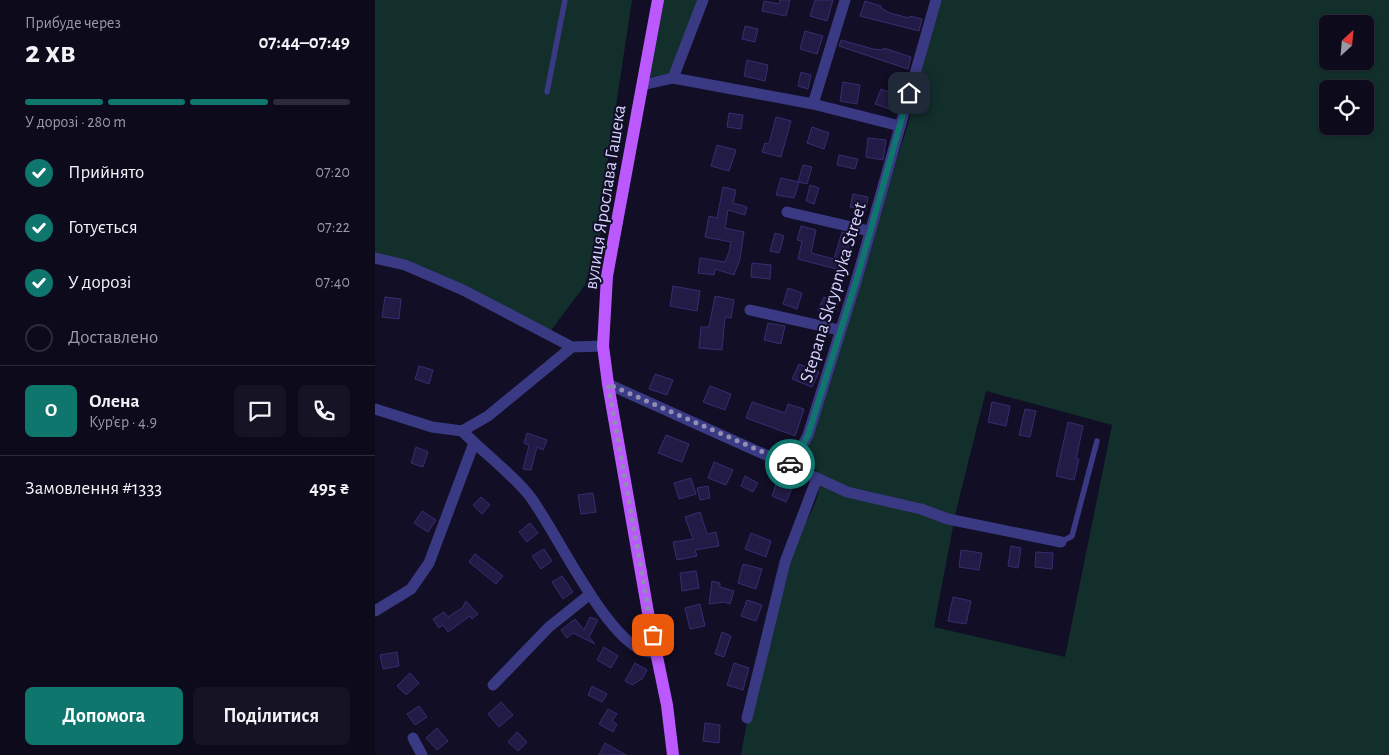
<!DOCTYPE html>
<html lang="uk">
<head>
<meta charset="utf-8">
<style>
  body { margin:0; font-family:"Alegreya Sans",sans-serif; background:#161325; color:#f1f3f6; height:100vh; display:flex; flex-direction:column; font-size:19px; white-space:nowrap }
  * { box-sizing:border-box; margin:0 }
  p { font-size:16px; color:#9a9aa3 }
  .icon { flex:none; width:28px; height:28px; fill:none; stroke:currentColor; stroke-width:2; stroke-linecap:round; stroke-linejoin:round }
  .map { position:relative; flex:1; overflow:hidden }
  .drawer { display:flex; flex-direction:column; background:#0d0a1c; width:375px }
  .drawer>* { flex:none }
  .needle { width:32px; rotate:26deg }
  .controls { position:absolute; left:944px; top:15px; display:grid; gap:10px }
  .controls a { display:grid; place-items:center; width:55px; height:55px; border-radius:8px; background:#0d0a1c; box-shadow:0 1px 4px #0004,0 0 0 1px #2d2b3b; font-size:25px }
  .pin { position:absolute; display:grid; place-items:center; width:42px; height:42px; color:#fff; margin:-21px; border-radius:10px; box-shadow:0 2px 8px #0006 }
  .courier { position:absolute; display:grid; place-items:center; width:50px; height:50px; margin:-25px; border:4px solid #0f766e; border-radius:50%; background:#fff; color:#222; box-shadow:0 1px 6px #0007 }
  .summary em { font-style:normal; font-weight:700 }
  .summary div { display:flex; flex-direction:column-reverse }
  .summary { display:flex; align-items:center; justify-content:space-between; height:85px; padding:0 25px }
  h1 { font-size:32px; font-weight:700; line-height:38px }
  .bar { display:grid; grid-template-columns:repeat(4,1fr); gap:8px 5px; align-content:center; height:60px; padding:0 25px }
  .bar i { height:6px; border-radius:4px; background:#2d2b3b }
  .bar .current { background:#0f766e }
  .bar p { grid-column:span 4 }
  .line { display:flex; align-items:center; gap:12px; padding:0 25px; border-top:1px solid #2d2b3b }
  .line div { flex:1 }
  .round { display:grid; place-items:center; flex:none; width:52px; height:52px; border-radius:8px; background:#161325 }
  ol { padding:0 25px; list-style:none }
  li { display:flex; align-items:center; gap:15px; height:55px }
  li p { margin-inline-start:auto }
  li .icon { padding:5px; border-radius:50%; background:#0f766e; color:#fff; stroke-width:4 }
  li:last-child { color:#9a9aa3 }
  li i { width:28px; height:28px; border:2px solid #2d2b3b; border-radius:50% }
  .button { display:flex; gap:10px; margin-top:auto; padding:10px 25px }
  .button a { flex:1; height:58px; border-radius:8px; background:#0f766e; color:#fff; font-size:20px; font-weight:700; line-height:58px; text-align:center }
  .button a+a { background:#161325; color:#f1f3f6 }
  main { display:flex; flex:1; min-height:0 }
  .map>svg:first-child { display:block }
</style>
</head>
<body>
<main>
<section class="drawer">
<div class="summary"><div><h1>2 хв</h1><p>Прибуде через</p></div><em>07:44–07:49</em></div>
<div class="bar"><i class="current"></i><i class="current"></i><i class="current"></i><i></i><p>У дорозі · 280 m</p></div>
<ol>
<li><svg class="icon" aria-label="check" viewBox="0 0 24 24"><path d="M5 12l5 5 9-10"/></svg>Прийнято<p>07:20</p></li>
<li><svg class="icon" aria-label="check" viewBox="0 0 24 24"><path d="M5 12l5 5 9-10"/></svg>Готується<p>07:22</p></li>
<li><svg class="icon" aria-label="check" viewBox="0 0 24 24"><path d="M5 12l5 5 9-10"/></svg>У дорозі<p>07:40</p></li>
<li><i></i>Доставлено</li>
</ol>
<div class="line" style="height:90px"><b class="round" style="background:#0f766e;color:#fff">О</b><div><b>Олена</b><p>Кур’єр · 4.9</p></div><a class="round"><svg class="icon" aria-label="chat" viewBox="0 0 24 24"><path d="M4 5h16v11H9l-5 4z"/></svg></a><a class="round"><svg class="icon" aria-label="phone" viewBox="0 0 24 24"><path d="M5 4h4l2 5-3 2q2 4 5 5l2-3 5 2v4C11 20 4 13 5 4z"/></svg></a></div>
<div class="line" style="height:65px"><div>Замовлення #1333</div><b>495 ₴</b></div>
<div class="button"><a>Допомога</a><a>Поділитися</a></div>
</section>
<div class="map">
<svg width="1014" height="755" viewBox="0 0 1014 755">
  <rect width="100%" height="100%" fill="#110e25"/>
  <path fill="#122f2c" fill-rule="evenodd" d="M0 0H257L230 178 229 222 210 285 174 333 88 290 0 258Z
    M288 0H323L294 74 274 77Z
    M565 0H1014V755H366C378 685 396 605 422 540 431 519 450 495 443 472L430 460V448L533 124ZM952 24H990V61H952ZM952 89H990V126H952ZM611 391 737 425 690 657 559 627 581 511Z"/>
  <path fill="#221b46" stroke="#382d71" d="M405 0H415L411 16 387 11 389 1 404 4Z
    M440 0H458L452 21 435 16Z
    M490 1 506 6V8L515 13 534 18 535 16 547 19 544 31 485 16Z
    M370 26 383 29 380 42 367 39Z
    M430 31 448 36 442 54 425 49Z
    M466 40 498 49 508 50 509 48 536 57 533 69 464 46Z
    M372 60 393 65 390 81 369 76Z
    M426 72 436 75 433 89 423 86Z
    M468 82 485 85 482 104 465 101Z
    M506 89 525 96 520 111 500 104Z
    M354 113 368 115 366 129 352 127Z
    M401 117 416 121 406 157 387 152 390 143 394 144Z
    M437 127 454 133 449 149 432 143Z
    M493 138 511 140 508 160 491 157Z
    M342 145 361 150 354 171 336 166Z
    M464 155 483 159 480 169 462 165Z
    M428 165 437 167 432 184 423 182Z
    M406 178 424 182 419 198 401 195Z
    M435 185 444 188 439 204 431 201Z
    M348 187 361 190 358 203 372 207 370 215 353 210 350 228 369 232 365 259 359 275 340 269 339 275 323 273 325 258 350 262 354 252 356 242 330 237 334 216 342 218Z
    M478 194 493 197 491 210 475 207Z
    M426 226 441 230 436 253 459 259 467 232 480 236 475 254 470 253 465 270 423 259 427 241 422 240Z
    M400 233 409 236 404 253 395 251Z
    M377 263 396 265 395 279 376 277Z
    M298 286 325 291 322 311 295 306Z
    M413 288 427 293 422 309 408 304Z
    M340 296 359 300 356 318 350 317 347 350 324 348 326 327H334Z
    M10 297 26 299 24 319 7 317Z
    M449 297 463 303 457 316 443 310Z
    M393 323 410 326 406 344 389 340Z
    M424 364 444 372 437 387 417 379Z
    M44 366 58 370 54 384 40 379Z
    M280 374 298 380 292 395 274 389Z
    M335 386 356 394 350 410 328 402Z
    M377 402 410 413 413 404 429 409 420 436 371 418Z
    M617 402 635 406 631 426 613 422Z
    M650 409 661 411 655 437 644 435Z
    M693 422 708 426 701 459H704L699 480 681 476Z
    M152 433 172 440 168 450 162 447 156 470 148 469 154 445 149 443Z
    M291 435 314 444 307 462 283 453Z
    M41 447 53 452 48 467 36 463Z
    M339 462 358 470 351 485 333 478Z
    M370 476 383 483 378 492 366 486Z
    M316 478 321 494 304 499 299 483Z
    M402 482 417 488 411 502 397 496Z
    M333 486 335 498 325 500 322 488Z
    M218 493 221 512 206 514 203 495Z
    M106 497 115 505 107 514 98 505Z
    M47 511 61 520 53 532 39 523Z
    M325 512 332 534 341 532 344 546 320 550 322 556 302 560 298 542 318 539 310 517Z
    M155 523 163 533 152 542 144 532Z
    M376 533 396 541 391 557 370 549Z
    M636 546 646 548 643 568 633 566Z
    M169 549 177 561 166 569 157 556Z
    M586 550 607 553 604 570 584 567Z
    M661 552 678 553 677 569 660 567Z
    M100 554 128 576 121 584 94 562Z
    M368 564 387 569 381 589 363 583Z
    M321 571 324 588 307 591 305 573Z
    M187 576 198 592 188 599 177 582Z
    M337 581 345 583V587L359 591 355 604 349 602 334 604Z
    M578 597 596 601 591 624 573 621Z
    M372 600 387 605 381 621 366 616Z
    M91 601 103 614 97 619 95 616 73 632 68 625 64 628 58 619 69 612 73 617 87 608Z
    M325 604 330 626 315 629 310 608Z
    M215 617 223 620 214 637 220 644 198 633 192 638 186 630 200 619 209 630Z
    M347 632 356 636 349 657 340 654Z
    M229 647 243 656 236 668 222 660Z
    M22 652 24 666 8 669 5 655Z
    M260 663 272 670 267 679 257 685 250 681Z
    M359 663 374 668 368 690 352 685Z
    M35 673 44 683 31 695 22 686Z
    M217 686 232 694 227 702 213 695Z
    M126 702 138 715 124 727 113 714Z
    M44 706 52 717 40 725 32 714Z
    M233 709 242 714 237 721 242 724 238 732 224 724Z
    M330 723 345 725 344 743 328 741Z
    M62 728 73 741 62 750 51 738Z
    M142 732 152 742 143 751 133 742Z
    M230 743 251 755H224Z"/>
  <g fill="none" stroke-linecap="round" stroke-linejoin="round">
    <path stroke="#3a3a84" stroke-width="5.5" d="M172 92 190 0
      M686 542 697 536 722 441"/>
    <path stroke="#3a3a84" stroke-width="11" d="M298 78 328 0
      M267 85 298 78 438 104 525 126
      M438 104 470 0
      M412 212 494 231
      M0 258 30 265 88 290 197 347
      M375 310 464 330
      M233 384 442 478 410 562 372 718
      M0 409 57 427 87 431 113 416 197 347 228 346
      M87 431C108 452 134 471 153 494 178 523 239 661 281 652
      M417 465 433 435 482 278 561 0
      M442 478 472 492 546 509 573 519 686 542
      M0 611 36 589 54 563 99 443
      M118 685 174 627 214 595
      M38 738 47 755"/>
    <path stroke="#bb59ff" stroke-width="12" d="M283 0 232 276 228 346 233 384 274 618 292 705 298 755"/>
  </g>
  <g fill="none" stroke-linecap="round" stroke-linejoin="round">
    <path stroke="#918db3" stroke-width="5" stroke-dasharray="0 9" d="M278 635 233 384 415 464"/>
    <path stroke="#0f766e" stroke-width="6" d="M415 464 417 465 433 435 482 278 534 93"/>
  </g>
  <g text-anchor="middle" stroke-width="4" stroke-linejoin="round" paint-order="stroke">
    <g font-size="19" fill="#d6d2ff" stroke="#110e25">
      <text transform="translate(229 197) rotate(-81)" y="7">вулиця Ярослава Гашека</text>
      <text transform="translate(457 292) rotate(-73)" y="7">Stepana Skrypnyka Street</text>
    </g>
  </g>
</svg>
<div class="controls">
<a><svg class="needle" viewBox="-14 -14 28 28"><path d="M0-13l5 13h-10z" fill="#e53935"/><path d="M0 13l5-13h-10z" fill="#9a9aa3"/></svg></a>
<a><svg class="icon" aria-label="locate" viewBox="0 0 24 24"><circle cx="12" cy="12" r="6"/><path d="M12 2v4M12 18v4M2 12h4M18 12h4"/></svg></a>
</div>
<div class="pin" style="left:278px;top:635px;background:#ea580c"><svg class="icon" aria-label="bag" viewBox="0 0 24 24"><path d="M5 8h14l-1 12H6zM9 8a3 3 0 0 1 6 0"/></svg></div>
<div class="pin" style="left:534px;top:93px;background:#1f2937"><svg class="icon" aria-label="home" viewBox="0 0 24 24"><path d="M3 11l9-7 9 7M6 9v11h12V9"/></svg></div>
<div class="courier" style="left:415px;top:464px"><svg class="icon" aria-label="car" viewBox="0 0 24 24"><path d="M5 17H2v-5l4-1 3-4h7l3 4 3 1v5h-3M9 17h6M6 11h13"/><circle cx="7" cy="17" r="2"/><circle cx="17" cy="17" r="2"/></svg></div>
</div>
</main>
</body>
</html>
